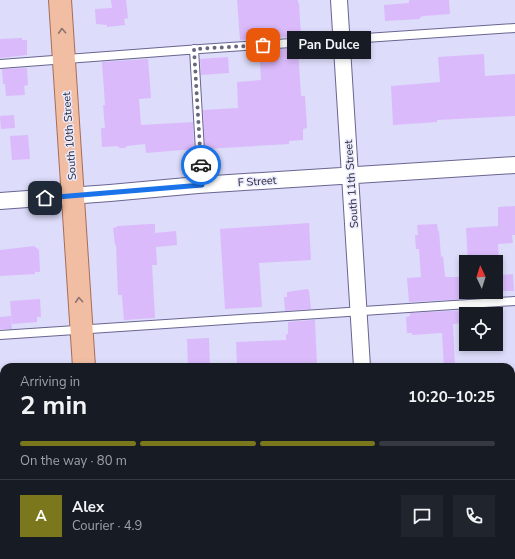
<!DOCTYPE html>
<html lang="en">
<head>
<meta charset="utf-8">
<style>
  body { margin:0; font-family:"Nunito Sans",sans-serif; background:#20242c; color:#f1f3f6; height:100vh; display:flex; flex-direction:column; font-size:15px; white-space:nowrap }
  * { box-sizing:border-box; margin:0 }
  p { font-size:13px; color:#9ea1a6 }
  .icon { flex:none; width:22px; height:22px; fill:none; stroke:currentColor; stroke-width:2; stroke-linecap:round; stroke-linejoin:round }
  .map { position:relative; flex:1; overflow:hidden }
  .drawer { position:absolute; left:0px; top:363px; width:515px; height:196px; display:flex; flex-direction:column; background:#171b24; border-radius:12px 12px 0 0; box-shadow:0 2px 6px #0003 }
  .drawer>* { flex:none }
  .needle { width:26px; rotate:356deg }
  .controls { position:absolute; left:459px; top:255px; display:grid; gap:8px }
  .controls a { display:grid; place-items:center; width:44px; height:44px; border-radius:0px; background:#171b24; box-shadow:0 2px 6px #0003; font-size:20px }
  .pin { position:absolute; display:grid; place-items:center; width:34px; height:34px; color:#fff; margin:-17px; border-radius:8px; box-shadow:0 2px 6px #0006 }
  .courier { position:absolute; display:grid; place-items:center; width:40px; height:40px; margin:-20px; border:3px solid #1a73e8; border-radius:50%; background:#fff; color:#222; box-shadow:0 1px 5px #0007 }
  .bubble { position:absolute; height:28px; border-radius:0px; background:#171b24; box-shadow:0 2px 6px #0003; font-size:13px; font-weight:700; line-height:28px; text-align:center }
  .head em { font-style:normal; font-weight:700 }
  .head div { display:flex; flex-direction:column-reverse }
  .head { display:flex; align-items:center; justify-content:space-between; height:68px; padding:0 20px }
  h1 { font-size:26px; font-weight:700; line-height:30px }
  .bar { display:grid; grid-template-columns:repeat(4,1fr); gap:6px 4px; align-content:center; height:48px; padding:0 20px }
  .bar i { height:5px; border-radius:3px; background:#363941 }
  .bar .selected { background:#7b771d }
  .bar p { grid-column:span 4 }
  .line { display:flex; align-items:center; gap:10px; padding:0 20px; border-top:1px solid #363941 }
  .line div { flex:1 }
  .round { display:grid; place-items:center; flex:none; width:42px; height:42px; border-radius:0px; background:#20242c }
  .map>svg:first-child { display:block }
</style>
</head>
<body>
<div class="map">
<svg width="515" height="559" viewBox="0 0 515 559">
  <rect width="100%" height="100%" fill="#dddcfa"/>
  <path fill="#dabafb" d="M111 0H126L128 18 124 19 125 25 107 27V25L96 24 95 9 112 8Z
    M237 0H298V3H299L301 36 240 40Z
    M409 0H449L450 14 424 16 420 17V19L385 21 384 5 409 3Z
    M22 38V40H27V55L0 58V39Z
    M298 48 301 96H305L307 128 303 129V140L289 141V144L205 149 203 110 238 108 237 82 261 80 260 62H263L262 50Z
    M484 54 485 76 515 74V116L437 120V122L393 125 391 86 440 82 438 57Z
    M228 57 229 73 201 75 200 59Z
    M148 59 151 98 139 99 141 125 193 122 194 149 146 153 145 144 127 146 125 148H120L117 146 102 147 101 128H105L103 105H105L102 62Z
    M27 68 28 85 24 86 25 95 6 96 5 84H3L2 69Z
    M14 115 15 128 1 129 0 116Z
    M28 135 30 159 12 160 10 136Z
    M515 206V235H512L513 243 498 244 499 262H468L466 228 498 226V207Z
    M309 223 311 260 259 263 262 307 225 309 220 229Z
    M150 224H155V233L176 231 177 245 156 247 157 265H152L155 318 124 320 122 296V295H118L116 245H115L113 228 117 227V226Z
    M437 224 438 231H439L441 257 443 256 445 276V277H465L467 299 409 302 407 278 421 277 419 249H416L415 235H418L417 225Z
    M34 246 39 250 40 272H35V274L0 276V250Z
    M513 274 514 291H503L501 275Z
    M307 289 309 290 311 309 285 311 284 297H287V292Z
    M40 299 41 317H37V322L12 324 10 301Z
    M467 310 466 323 453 324 455 367H444L442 333 412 335V333H407L406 317 410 316V313Z
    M11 316 12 329H0V317Z
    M312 320H315L317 367H237L236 342 286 340V334H288V322Z
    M209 338 210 367H188L187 339Z"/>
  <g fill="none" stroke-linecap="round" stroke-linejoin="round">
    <g stroke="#686591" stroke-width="10">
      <path id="service" d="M194 49 202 185
        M0 64 200 49 515 28
        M0 335 515 301
        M469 555V559
        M503 555V559"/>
    </g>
    <g stroke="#686591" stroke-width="18">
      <path id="minor" d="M339 0 362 367
        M0 201 110 193 198 185 515 165
        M511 438H515
        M0 471H4
        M375 555V559"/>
    </g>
    <g stroke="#a66d56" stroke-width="24">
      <path id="primary" d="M60 0 84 367
        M96 555V559"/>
    </g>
    <use href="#service" stroke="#fff" stroke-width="8"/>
    <use href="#minor" stroke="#fff" stroke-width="16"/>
    <use href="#primary" stroke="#f2bea3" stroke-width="22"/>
  </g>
  <defs><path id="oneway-chevron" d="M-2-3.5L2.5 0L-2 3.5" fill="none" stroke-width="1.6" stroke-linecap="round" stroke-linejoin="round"/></defs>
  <g stroke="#8e736f">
    <use href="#oneway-chevron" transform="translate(62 31) rotate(-93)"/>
    <use href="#oneway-chevron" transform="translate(79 300) rotate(-94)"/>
  </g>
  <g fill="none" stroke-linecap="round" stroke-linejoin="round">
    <path stroke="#68677e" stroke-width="4" stroke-dasharray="0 7.2" d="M201 165 194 49 263 45"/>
    <path stroke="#1a73e8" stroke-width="5" d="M45 198 202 185 201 165"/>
  </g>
  <g text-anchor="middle" stroke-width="3" stroke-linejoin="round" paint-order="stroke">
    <g font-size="11" fill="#29283b" stroke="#ebebff">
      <text transform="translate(69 136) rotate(-94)" y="4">South 10th Street</text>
      <text transform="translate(257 181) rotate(-4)" y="4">F Street</text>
      <text transform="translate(351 184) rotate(-94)" y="4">South 11th Street</text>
    </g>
  </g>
</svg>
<div class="controls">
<a><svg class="needle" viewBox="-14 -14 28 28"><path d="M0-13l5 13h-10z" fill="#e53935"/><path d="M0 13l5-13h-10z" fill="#9ea1a6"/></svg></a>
<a><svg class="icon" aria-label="locate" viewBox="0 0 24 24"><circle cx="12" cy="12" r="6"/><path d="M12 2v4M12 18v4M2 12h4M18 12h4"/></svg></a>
</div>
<div class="pin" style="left:263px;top:45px;background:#ea580c"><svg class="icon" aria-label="bag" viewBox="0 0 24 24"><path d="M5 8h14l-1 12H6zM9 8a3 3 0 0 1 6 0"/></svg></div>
<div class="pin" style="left:45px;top:198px;background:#1f2937"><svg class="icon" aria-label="home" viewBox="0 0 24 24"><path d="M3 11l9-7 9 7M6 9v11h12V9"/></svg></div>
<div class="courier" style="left:201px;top:165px"><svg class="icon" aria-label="car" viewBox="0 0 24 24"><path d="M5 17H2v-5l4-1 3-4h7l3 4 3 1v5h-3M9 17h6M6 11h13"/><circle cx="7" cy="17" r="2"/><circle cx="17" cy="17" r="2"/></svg></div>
<div class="bubble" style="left:287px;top:31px;width:84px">Pan Dulce</div>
<section class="drawer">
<div class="head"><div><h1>2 min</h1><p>Arriving in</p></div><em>10:20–10:25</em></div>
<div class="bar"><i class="selected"></i><i class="selected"></i><i class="selected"></i><i></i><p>On the way · 80 m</p></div>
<div class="line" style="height:72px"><b class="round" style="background:#7b771d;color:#fff">A</b><div><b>Alex</b><p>Courier · 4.9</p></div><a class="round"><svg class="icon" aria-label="chat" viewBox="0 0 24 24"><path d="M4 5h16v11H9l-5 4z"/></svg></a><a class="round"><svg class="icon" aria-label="phone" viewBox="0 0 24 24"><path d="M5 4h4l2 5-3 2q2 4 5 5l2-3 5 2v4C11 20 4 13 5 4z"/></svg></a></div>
</section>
</div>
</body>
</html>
